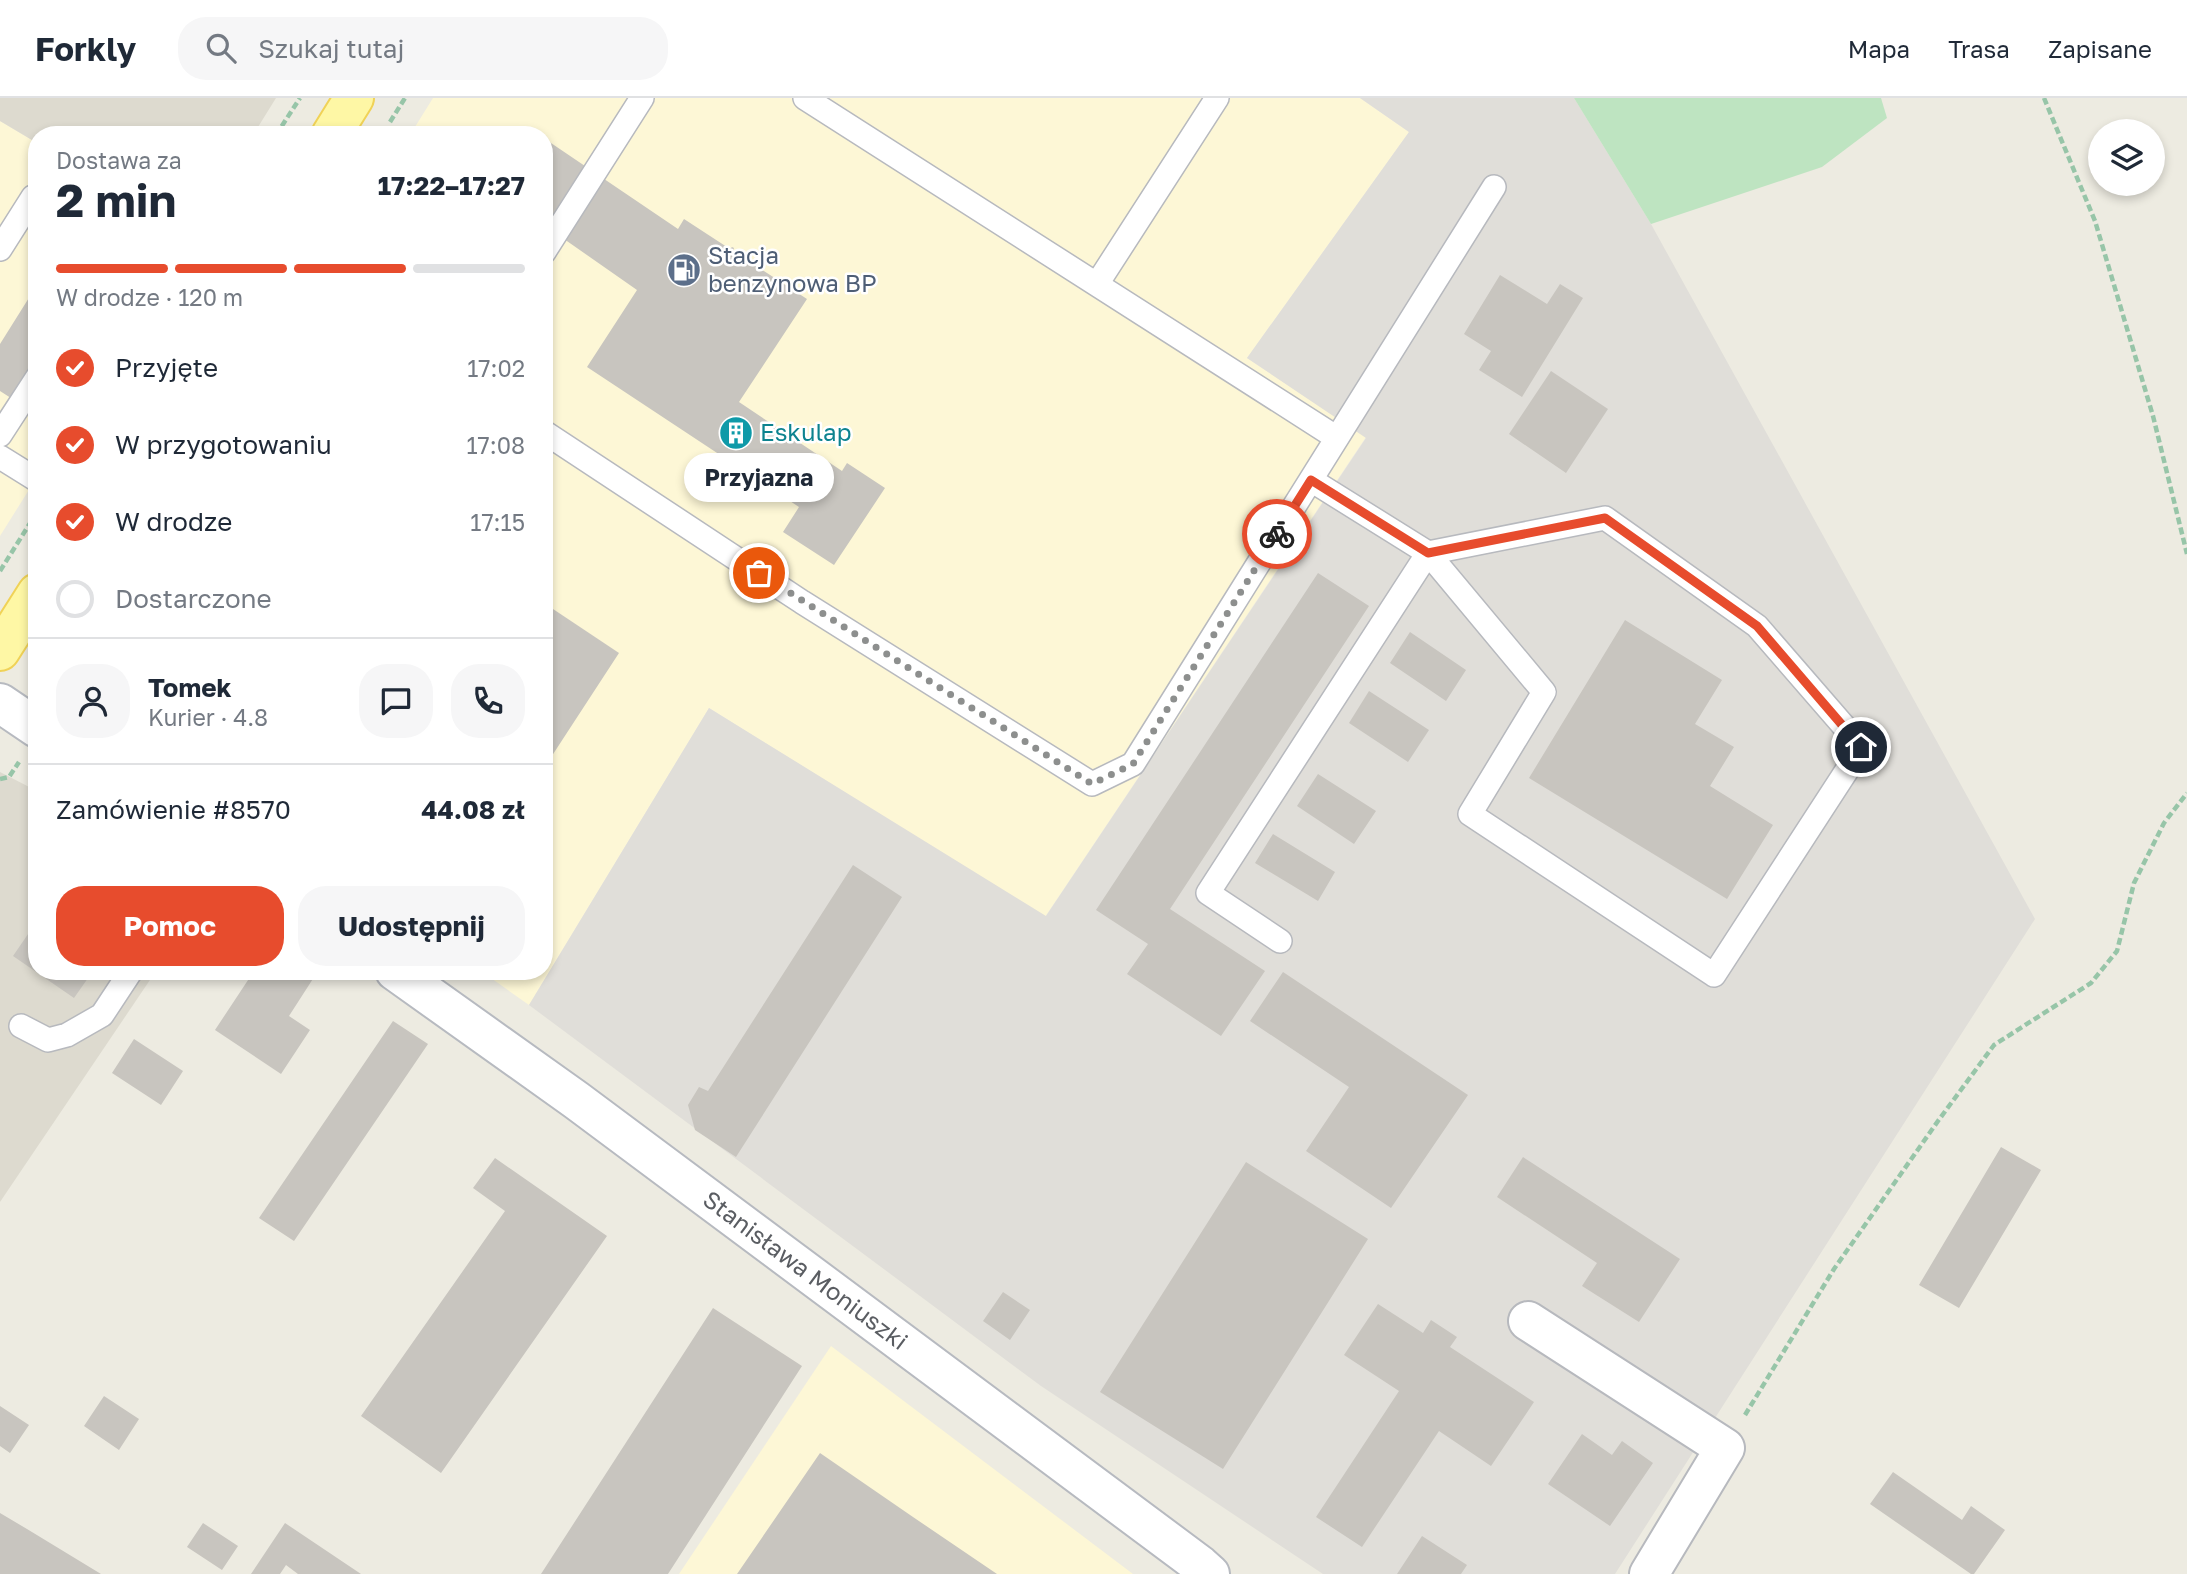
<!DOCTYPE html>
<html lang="pl">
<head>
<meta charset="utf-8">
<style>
  body { margin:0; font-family:"Golos Text",sans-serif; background:#f6f6f7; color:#1f2937; height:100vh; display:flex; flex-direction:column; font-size:26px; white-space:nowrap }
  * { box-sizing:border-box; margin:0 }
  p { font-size:23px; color:#747a83 }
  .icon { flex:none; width:38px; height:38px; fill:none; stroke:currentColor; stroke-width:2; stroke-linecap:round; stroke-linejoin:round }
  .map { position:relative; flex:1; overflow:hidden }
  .drawer { position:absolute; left:28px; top:28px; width:525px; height:854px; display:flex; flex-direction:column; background:#fff; border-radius:28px; box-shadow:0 4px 10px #0003 }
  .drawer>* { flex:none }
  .controls { position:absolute; left:2088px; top:21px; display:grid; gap:14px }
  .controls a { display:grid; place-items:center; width:77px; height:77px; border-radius:50%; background:#fff; box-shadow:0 4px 10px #0003; font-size:35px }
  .pin { position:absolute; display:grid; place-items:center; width:60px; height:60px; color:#fff; margin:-30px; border:4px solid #fff; border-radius:50%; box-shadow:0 2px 7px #0007 }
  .courier { position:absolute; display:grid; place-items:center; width:70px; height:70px; margin:-35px; border:5px solid #e74c2d; border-radius:50%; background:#fff; color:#222; box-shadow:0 2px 9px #0007 }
  .bubble { position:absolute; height:49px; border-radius:24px; background:#fff; box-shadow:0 4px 10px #0003; font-size:23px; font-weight:700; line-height:49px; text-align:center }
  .headline em { font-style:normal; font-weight:700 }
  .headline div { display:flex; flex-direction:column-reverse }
  .headline { display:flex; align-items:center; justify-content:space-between; height:119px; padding:0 28px }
  h1 { font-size:46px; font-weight:700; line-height:52px }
  .bar { display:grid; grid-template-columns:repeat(4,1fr); gap:10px 7px; align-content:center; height:84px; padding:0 28px }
  .bar i { height:9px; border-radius:5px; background:#e0e1e3 }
  .bar .on { background:#e74c2d }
  .bar p { grid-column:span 4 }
  .line { display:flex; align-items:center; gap:18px; padding:0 28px; border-top:2px solid #e0e1e3 }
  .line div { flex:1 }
  .round { display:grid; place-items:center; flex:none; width:74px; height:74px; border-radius:28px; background:#f6f6f7 }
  ol { padding:0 28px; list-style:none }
  li { display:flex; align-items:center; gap:21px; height:77px }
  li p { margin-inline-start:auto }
  li .icon { padding:7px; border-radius:50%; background:#e74c2d; color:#fff; stroke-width:4 }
  li:last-child { color:#747a83 }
  li i { width:38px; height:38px; border:4px solid #e0e1e3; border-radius:50% }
  .primary-button { display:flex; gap:14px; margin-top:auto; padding:14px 28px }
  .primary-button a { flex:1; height:80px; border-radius:28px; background:#e74c2d; color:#fff; font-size:28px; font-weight:700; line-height:80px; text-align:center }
  .primary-button a+a { background:#f6f6f7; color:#1f2937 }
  header { display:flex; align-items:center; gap:42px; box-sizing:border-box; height:98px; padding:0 35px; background:#fff; border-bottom:2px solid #e0e1e3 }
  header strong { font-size:33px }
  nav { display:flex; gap:38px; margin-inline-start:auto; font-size:24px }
  .search { width:490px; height:63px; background:#f6f6f7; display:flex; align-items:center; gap:18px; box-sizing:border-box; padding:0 24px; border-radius:28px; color:#747a83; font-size:26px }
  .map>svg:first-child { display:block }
</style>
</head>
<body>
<header>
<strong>Forkly</strong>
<div class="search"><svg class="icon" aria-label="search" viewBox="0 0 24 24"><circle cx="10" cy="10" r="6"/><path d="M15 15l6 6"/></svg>Szukaj tutaj</div>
<nav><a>Mapa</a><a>Trasa</a><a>Zapisane</a></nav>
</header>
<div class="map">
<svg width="2187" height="1476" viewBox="0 0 2187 1476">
  <rect width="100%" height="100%" fill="#edebe1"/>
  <path fill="#fdf7d6" d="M433 0H1360L1409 34 1247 260 1366 339 1045 819 709 610 529 907 481 873H544V37H410Z
    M0 23 37 45V379L0 438Z
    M831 1248 1133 1476H679Z"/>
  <path fill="#e0ded9" d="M1360 0H1574L1651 126 2035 821 1615 1476H1323L1041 1288 529 907 709 610 1046 818 1366 340 1247 260 1409 34Z"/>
  <path fill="#dddacf" d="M0 0H276L253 37H37V45L0 23Z
    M0 674 37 693V873H156L0 1104Z"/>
  <path fill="#bee4c1" d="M1574 0H1881L1887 20 1822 69 1651 126Z"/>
  <path fill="#c8c5bf" d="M548 43 678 131 684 121 730 151 732 149 734 150 733 153 807 201 739 304 842 373 847 365 885 390 834 467 783 434 799 409 587 269 637 192 544 127V48Z
    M1500 177 1547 206 1560 186 1583 200 1522 299 1479 272 1491 253 1464 236Z
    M37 187V265L14 302 0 293V246Z
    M1551 273 1608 311 1566 375 1509 336Z
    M1318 475 1369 508 1170 811 1265 873 1221 938 1127 876 1148 846 1096 812Z
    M544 505 619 555 544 670Z
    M1625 522 1722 582 1695 626 1734 649 1710 688 1773 727 1727 801 1529 680Z
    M1410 534 1466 572 1446 603 1390 565Z
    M1369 593 1429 632 1408 664 1349 625Z
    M1318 676 1376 713 1354 746 1297 708Z
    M1273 736 1335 774 1318 803 1255 765Z
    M853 767 902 799 736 1059 695 1032 688 1007 699 989 708 993Z
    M37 823V873H93L74 900 13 858Z
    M254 873H318L289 918 310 932 281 976 215 932Z
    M1283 874 1468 997 1391 1110 1306 1053 1349 989 1250 923Z
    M393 923 428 946 294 1143 259 1120Z
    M134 941 183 973 161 1007 112 975Z
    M2001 1049 2041 1072 1959 1210 1919 1187Z
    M1523 1059 1680 1161 1639 1224 1582 1188 1597 1165 1497 1099Z
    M495 1060 607 1138 441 1375 361 1318 505 1113 473 1090Z
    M1246 1064 1368 1141 1223 1371 1100 1294Z
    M1003 1194 1030 1212 1010 1242 983 1223Z
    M1378 1206 1423 1235 1431 1222 1457 1239 1450 1249 1534 1304 1491 1368 1439 1333 1362 1449 1316 1419 1399 1293 1344 1257Z
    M713 1210 802 1268 668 1476H541Z
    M104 1298 139 1321 119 1352 84 1328Z
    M0 1308 29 1327 10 1355 0 1348Z
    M1582 1336 1612 1357 1622 1343 1653 1365 1610 1428 1548 1386Z
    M820 1355 913 1419 997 1476H737Z
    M1893 1374 1962 1422 1971 1408 2005 1432 1974 1476H1971L1870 1406Z
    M0 1415 27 1431 101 1476H0Z
    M203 1425 238 1448 222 1472 187 1449Z
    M285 1425 361 1476H298L286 1467 280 1476H251Z
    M1422 1438 1467 1467 1461 1476H1397Z"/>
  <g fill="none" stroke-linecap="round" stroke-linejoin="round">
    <g stroke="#b7b9be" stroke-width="26">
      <path id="lane" d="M805 0 1337 340
        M0 151 33 99
        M544 154 642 0
        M1097 186 1217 0
        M544 334 802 504 1092 686 1133 666 1494 89
        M0 337 37 280
        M0 359 37 382
        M1605 420 1757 528 1862 649 1714 877 1470 716 1544 594 1428 455Z
        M1280 843 1208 795 1428 455 1311 382
        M21 928 48 942 67 937 102 917 131 873"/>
    </g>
    <g stroke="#b7b9be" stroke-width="42">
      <path id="street" d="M1528 1223 1725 1350 1649 1476"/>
    </g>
    <g stroke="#b7bac0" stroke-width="42">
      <g id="secondary">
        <path d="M0 605 37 630"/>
        <path id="s1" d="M395 873 576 1002 1200 1467 1210 1476"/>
      </g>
    </g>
    <g stroke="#f0d257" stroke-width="42">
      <path id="primary" d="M331 37 354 0
        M0 553 37 495"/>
    </g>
    <path stroke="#97c5a8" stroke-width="4.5" stroke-dasharray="7 3.5" stroke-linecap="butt" d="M2044 0 2095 123 2153 318 2187 456
      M390 24 405 0
      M276 37 300 0
      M0 473 37 414
      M0 681 9 679 19 664
      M1745 1317 1834 1171 1938 1023 1994 947 2091 885 2117 853 2134 785 2164 725 2187 695"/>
    <use href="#lane" stroke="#fff" stroke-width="23"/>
    <use href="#street" stroke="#fff" stroke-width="38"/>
    <use href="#secondary" stroke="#fff" stroke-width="38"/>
    <use href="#primary" stroke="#fef7a5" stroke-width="38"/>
  </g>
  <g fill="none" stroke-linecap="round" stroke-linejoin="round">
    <path stroke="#8d8f8e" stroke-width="7" stroke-dasharray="0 12.6" d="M759 475 1092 686 1133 666 1277 436"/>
    <path stroke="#e74c2d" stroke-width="9" d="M1277 436 1311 382 1428 455 1605 420 1757 528 1861 649"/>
  </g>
  <defs>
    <g id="fuel-disc" transform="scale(1.75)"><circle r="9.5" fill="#5c6f8a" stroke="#fff"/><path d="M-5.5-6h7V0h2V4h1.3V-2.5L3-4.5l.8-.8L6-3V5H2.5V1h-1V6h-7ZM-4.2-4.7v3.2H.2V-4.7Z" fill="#fff"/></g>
    <g id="building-disc" transform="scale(1.75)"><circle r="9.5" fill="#0f9aa8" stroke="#fff"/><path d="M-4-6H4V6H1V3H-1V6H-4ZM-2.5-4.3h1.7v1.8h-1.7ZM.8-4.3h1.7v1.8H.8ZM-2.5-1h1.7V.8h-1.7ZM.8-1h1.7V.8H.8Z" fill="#fff"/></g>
  </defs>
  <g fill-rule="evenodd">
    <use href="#fuel-disc" x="684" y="172"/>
    <use href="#building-disc" x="736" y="335"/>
  </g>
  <g text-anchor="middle" stroke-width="5" stroke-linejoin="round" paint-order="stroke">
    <g font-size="24" fill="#4e5e75" stroke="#fff" text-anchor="start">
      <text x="708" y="166">Stacja<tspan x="708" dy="28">benzynowa BP</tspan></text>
    </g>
    <g font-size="24" fill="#0d838f" stroke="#fff" text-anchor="start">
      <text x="760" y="343">Eskulap</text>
    </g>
    <g font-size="24" fill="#5a5d62" stroke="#fff">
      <text dy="8" stroke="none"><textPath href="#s1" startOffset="508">Stanisława Moniuszki</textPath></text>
    </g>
  </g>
</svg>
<div class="controls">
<a><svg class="icon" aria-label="layers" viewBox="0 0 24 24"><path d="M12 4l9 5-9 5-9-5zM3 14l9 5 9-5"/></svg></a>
</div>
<div class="pin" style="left:759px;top:475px;background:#ea580c"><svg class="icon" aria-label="bag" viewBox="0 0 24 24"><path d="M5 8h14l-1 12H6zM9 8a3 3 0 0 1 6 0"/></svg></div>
<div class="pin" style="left:1861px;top:649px;background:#1f2937"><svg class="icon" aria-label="home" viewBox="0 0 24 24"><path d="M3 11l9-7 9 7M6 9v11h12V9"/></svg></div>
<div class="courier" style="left:1277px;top:436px"><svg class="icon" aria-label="bike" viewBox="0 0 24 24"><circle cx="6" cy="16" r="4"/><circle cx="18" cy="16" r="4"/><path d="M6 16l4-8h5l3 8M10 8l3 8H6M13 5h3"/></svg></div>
<div class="bubble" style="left:684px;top:355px;width:150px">Przyjazna</div>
<section class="drawer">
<div class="headline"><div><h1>2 min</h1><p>Dostawa za</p></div><em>17:22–17:27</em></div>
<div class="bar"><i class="on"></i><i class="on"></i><i class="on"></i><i></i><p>W drodze · 120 m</p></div>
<ol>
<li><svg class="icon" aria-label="check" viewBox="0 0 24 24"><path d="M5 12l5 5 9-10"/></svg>Przyjęte<p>17:02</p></li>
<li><svg class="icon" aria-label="check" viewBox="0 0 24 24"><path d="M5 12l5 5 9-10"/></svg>W przygotowaniu<p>17:08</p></li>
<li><svg class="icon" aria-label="check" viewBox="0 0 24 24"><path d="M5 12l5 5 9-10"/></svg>W drodze<p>17:15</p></li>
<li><i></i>Dostarczone</li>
</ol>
<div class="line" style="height:126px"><a class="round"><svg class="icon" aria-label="person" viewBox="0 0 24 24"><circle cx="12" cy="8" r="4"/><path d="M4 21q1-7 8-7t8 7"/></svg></a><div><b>Tomek</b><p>Kurier · 4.8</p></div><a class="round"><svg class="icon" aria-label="chat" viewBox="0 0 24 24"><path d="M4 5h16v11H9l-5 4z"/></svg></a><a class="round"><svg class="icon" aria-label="phone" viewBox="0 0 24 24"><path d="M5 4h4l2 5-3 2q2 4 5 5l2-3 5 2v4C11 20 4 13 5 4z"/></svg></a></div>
<div class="line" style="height:91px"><div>Zamówienie #8570</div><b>44.08 zł</b></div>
<div class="primary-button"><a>Pomoc</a><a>Udostępnij</a></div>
</section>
</div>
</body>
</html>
